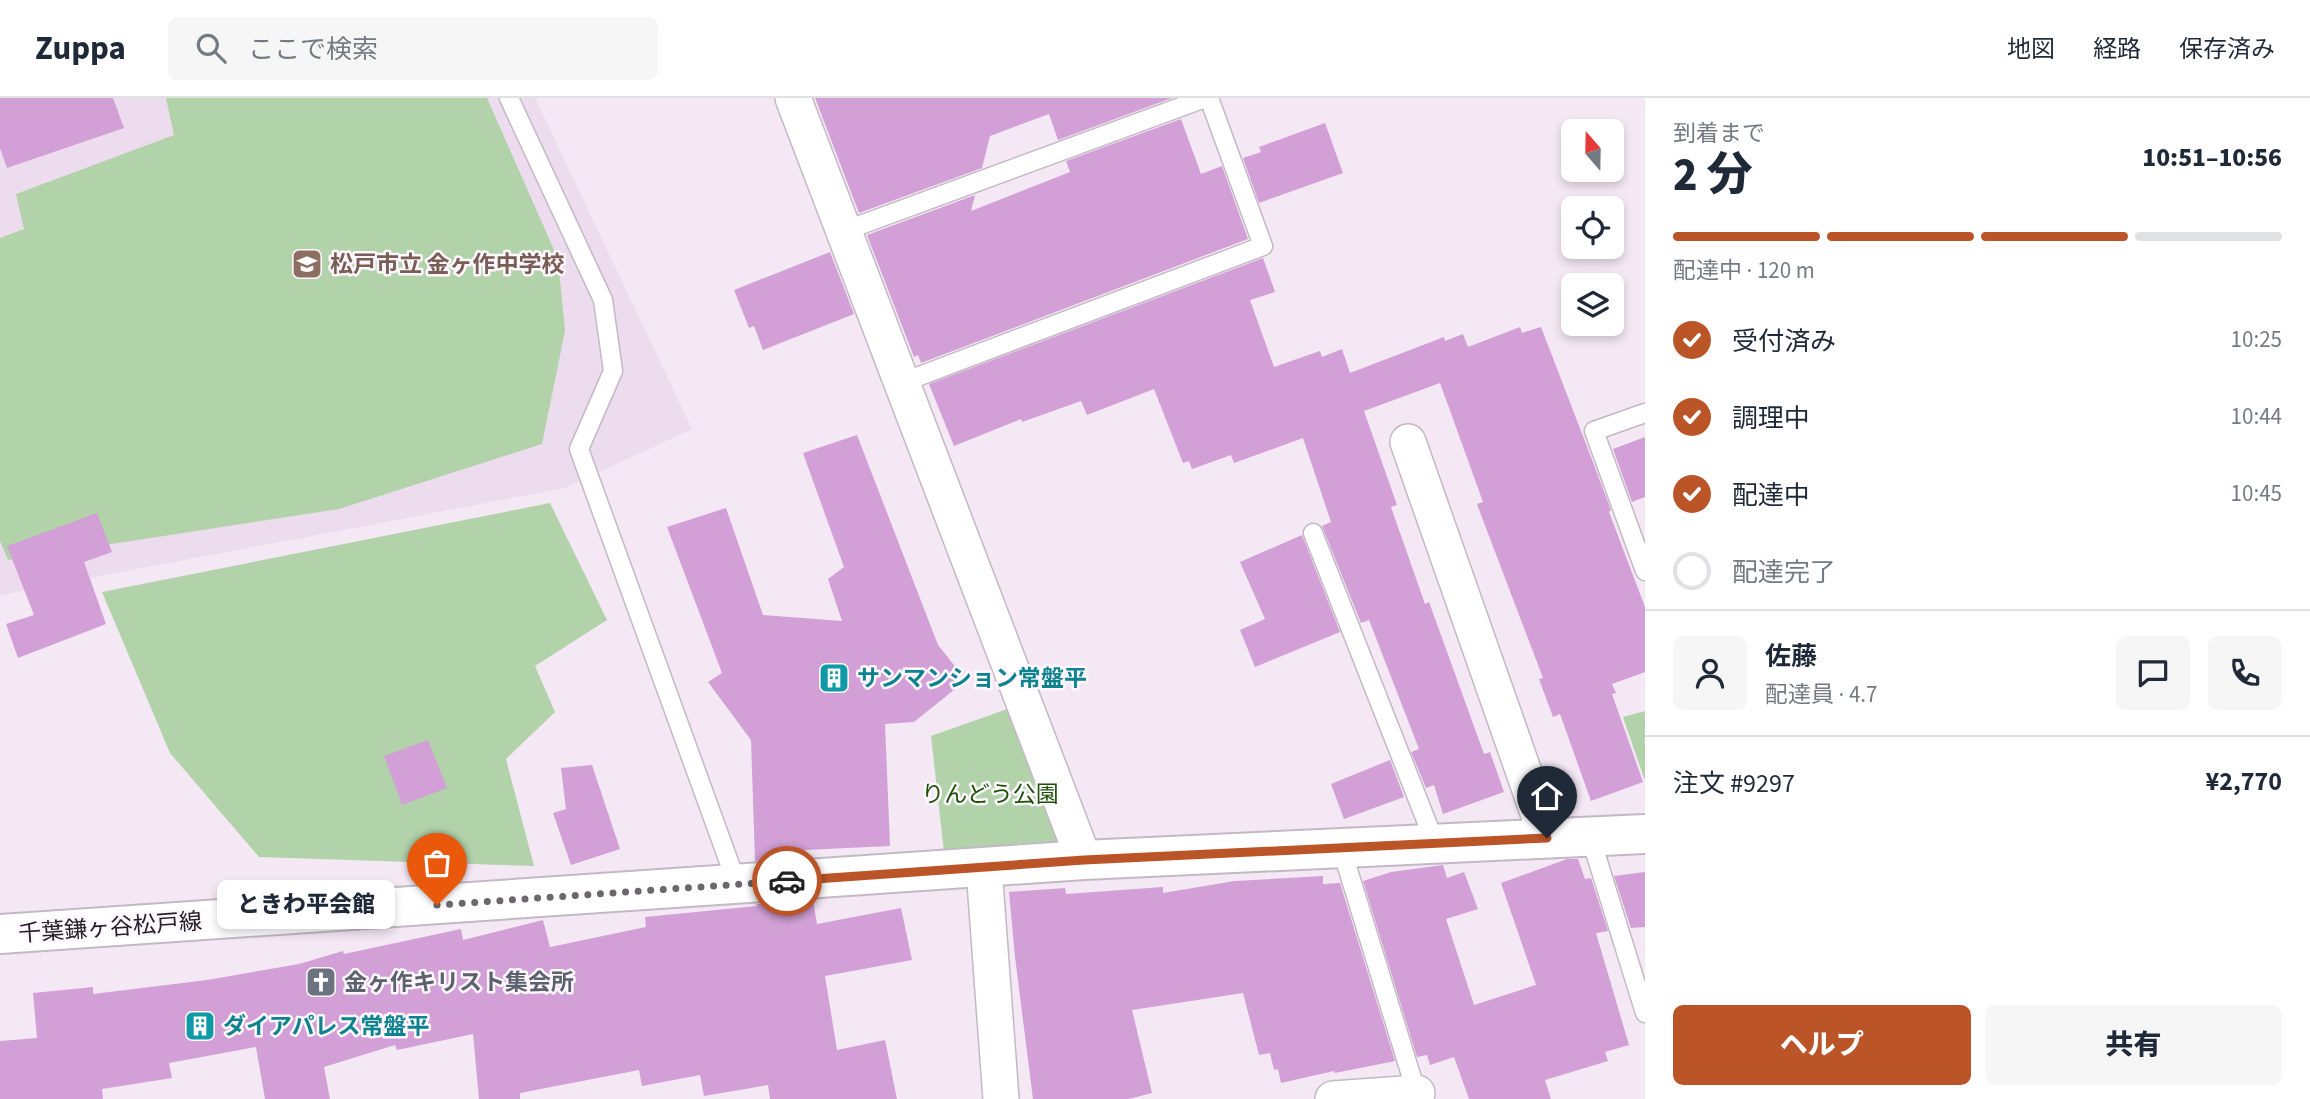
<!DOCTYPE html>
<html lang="ja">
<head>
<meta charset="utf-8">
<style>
  body { margin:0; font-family:"Source Sans 3","Noto Sans JP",sans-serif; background:#f6f6f7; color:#1f2937; height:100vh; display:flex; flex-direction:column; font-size:26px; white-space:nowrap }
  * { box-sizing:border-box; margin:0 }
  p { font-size:23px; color:#747a83 }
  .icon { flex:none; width:38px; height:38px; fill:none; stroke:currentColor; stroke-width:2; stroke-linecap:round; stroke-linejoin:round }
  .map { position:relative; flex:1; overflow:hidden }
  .panel { display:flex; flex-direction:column; background:#fff; width:665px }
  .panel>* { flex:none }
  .needle { width:46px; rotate:340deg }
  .buttons { position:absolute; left:1561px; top:21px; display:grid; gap:14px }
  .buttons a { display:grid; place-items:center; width:63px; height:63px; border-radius:10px; background:#fff; box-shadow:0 4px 10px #0003; font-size:35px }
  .pin { position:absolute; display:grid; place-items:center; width:60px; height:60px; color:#fff; margin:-72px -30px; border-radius:50% 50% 50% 0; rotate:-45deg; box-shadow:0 0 7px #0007 }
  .pin .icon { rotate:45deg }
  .courier { position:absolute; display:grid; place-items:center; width:70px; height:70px; margin:-35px; border:5px solid #bb5528; border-radius:50%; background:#fff; color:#222; box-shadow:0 2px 9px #0007 }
  .bubble { position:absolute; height:49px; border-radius:10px; background:#fff; box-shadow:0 4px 10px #0003; font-size:23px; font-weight:800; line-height:49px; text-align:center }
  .headline em { font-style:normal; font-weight:800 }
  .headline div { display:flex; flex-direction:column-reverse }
  .headline { display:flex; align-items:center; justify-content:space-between; height:119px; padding:0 28px }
  h1 { font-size:46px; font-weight:800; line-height:52px }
  .bar { display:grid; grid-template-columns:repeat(4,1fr); gap:10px 7px; align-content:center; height:84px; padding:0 28px }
  .bar i { height:9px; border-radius:5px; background:#e0e1e3 }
  .bar .active { background:#bb5528 }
  .bar p { grid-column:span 4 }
  .line { display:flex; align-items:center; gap:18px; padding:0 28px; border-top:2px solid #e0e1e3 }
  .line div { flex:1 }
  .round { display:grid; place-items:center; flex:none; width:74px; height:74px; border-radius:10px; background:#f6f6f7 }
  ol { padding:0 28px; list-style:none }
  li { display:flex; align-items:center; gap:21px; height:77px }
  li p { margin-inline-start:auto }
  li .icon { padding:7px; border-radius:50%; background:#bb5528; color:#fff; stroke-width:4 }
  li:last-child { color:#747a83 }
  li i { width:38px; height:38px; border:4px solid #e0e1e3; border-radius:50% }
  .primary-button { display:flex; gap:14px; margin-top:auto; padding:14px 28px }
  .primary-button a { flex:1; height:80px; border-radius:10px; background:#bb5528; color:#fff; font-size:28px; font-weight:800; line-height:80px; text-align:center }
  .primary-button a+a { background:#f6f6f7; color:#1f2937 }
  header { display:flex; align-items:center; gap:42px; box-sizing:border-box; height:98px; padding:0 35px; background:#fff; border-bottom:2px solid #e0e1e3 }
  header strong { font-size:33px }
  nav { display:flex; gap:38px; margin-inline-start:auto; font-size:24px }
  .search { width:490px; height:63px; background:#f6f6f7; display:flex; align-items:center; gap:18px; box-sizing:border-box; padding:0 24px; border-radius:10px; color:#747a83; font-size:26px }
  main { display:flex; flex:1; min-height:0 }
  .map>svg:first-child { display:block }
</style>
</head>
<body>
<header>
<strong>Zuppa</strong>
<div class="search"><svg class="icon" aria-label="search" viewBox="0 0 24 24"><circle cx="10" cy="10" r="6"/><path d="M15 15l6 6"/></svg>ここで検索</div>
<nav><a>地図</a><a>経路</a><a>保存済み</a></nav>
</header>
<main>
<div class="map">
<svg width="1645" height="1001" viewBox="0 0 1645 1001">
  <rect width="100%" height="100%" fill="#f4e8f4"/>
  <path fill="#ecdcee" d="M0 0H535L692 331 565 390 0 497Z"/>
  <path fill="#b2d2aa" d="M166 0H487L558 161 565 233 542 346 339 411 8 462 0 443V140L24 131 16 96 174 37Z
    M550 405 607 522 535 568 555 614 506 661 534 768 259 759 170 655 102 494Z
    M1013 609 1070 750 944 754 931 638Z
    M1645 613V683L1623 619Z"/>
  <path fill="#d2a0d6" d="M0 0H113L124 30 7 70 0 50Z
    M815 0H1172L1058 42 1049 16 990 38 982 70 859 115Z
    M1181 21 1201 76 1222 68 1248 141 921 265 918 257 914 259 867 137 975 97 971 113 1070 74 1066 63Z
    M1325 25 1343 75 1259 105 1243 60 1261 54 1259 49Z
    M830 154 854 216 763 252 754 228 749 230 734 192Z
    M1263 160 1275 194 1250 202 1274 269 1320 253 1322 259 1342 251 1350 275 1444 239 1445 243 1463 236 1468 249 1520 229 1522 235 1541 229 1591 359 1611 412 1609 414 1645 509V574L1612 586 1616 595 1612 596 1643 684 1591 703 1560 616 1553 619 1539 581 1543 580 1481 417 1477 406 1483 404 1440 285 1364 313 1397 407 1391 409 1425 506 1429 504 1484 656 1490 654 1504 694 1443 716 1434 687 1426 690 1411 654 1419 651 1369 522 1361 525 1322 428 1331 424 1303 340 1234 365 1231 357 1192 371 1189 363 1183 365 1154 291 1087 317 1081 303 1022 324 1021 321 954 348 929 286Z
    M857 337 938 547 958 572 952 576 960 587 914 624 885 626 890 748 805 752 806 759 755 763 751 642 708 584 722 575 667 429 726 410 763 517 842 523 828 481 844 469 803 355Z
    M1645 339V399L1632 404 1613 351Z
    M97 415 112 454 84 464 106 526 18 560 6 526 34 517 7 448Z
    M1302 437 1340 534 1255 569 1240 532 1265 521 1240 464Z
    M428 642 447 690 402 707 384 658Z
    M1390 662 1404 699 1344 721 1331 686Z
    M592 667 620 751 571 767 553 715 566 711 561 670Z
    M1567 761H1578L1585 781 1591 780 1608 833 1596 835 1629 947 1605 954 1608 963 1545 982 1551 1001H1469L1454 959 1430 967 1427 957 1417 959 1363 783 1391 774 1443 767 1447 780 1464 774 1478 811 1446 821 1474 907 1536 887 1501 785Z
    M1645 774V829L1631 830 1614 778Z
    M1323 778V786L1340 785 1395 963 1335 975 1334 973 1281 985 1278 971 1274 972 1270 955 1259 957 1243 895 1132 912 1152 995 1129 1001H1033L1015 859 1009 794 1065 790 1066 796 1163 789V795L1235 783Z
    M813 802 817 826 901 810 912 862 825 878 837 952 885 942 897 1001H770L768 987 704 998 700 977 642 988 639 972 520 995V1001H479L473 936 397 952 395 947 324 969 330 1001H265L256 949 169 965 172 980 102 991 103 1001H0V943L37 940 33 895 93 889V896L207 882 299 866 343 853 344 856 461 831 463 842 543 822 550 849 646 829 645 819 757 808 756 806Z"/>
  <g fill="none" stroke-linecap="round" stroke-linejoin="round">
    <g stroke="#c3b9c4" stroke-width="21">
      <path id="lane" d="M509 0 603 202 613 273 579 351 737 786
        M844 133 1205 0
        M901 285 1263 148 1209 0
        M1645 315 1594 333 1645 473
        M1313 435 1435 745
        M1590 738 1645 915
        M1341 749 1418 1000"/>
    </g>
    <g stroke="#c3b9c4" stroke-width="38">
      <path id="street" d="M793 0 1084 762
        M1408 344 1547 740
        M984 770 1001 1001
        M1333 1001 1417 995"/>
    </g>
    <g stroke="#c3b9c4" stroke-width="42">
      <path id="primary" d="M0 836 1084 762 1645 736"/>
    </g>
    <use href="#lane" stroke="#fff" stroke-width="18"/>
    <use href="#street" stroke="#fff" stroke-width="35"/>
    <use href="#primary" stroke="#fff" stroke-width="38"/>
  </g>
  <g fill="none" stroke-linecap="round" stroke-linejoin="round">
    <path stroke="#6d666d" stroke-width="7" stroke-dasharray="0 12.6" d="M437 807 787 783"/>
    <path stroke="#bb5528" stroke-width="9" d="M787 783 1084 762 1547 740"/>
  </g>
  <defs>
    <g id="school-square" transform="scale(1.575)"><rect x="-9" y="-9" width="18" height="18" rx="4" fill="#8d6e63" stroke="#fef7ff"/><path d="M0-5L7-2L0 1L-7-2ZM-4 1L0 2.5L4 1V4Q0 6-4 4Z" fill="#fff"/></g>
    <g id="building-square" transform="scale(1.575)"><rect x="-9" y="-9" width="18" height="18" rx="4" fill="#0f9aa8" stroke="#fef7ff"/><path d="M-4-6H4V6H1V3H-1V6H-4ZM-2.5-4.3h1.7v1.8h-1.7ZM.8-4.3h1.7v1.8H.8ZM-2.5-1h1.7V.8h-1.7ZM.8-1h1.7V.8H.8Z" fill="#fff"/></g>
    <g id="church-square" transform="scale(1.575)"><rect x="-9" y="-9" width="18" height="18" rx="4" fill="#6b7280" stroke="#fef7ff"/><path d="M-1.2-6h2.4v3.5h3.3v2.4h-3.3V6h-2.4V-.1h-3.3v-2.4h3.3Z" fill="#fff"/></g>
  </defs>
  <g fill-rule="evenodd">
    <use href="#school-square" x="307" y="166"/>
    <use href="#building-square" x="834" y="580"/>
    <use href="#church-square" x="321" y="884"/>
    <use href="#building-square" x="200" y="928"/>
  </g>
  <g text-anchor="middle" stroke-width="5" stroke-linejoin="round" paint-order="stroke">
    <g font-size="23" font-weight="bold" fill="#785e54" stroke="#fef7ff" text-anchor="start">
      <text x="330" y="174">松戸市立 金ヶ作中学校</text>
    </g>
    <g font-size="23" font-weight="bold" fill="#0d838f" stroke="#fef7ff" text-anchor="start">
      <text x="857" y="588">サンマンション常盤平</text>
      <text x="223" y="936">ダイアパレス常盤平</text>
    </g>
    <g font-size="23" fill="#195301" stroke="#fef7ff">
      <text x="990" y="704">りんどう公園</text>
    </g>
    <g font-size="23" fill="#242025" stroke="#fef7ff">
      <text transform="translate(110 829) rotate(-4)" y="8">千葉鎌ヶ谷松戸線</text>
    </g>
    <g font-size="23" font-weight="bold" fill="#5b616d" stroke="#fef7ff" text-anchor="start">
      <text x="344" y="892">金ヶ作キリスト集会所</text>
    </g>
  </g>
</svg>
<div class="buttons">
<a><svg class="needle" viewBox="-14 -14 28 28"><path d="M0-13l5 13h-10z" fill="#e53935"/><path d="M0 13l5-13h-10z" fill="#747a83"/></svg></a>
<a><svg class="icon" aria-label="locate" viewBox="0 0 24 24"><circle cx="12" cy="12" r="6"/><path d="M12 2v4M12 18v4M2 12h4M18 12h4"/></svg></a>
<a><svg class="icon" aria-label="layers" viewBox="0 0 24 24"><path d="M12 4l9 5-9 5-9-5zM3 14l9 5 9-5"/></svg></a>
</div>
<div class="pin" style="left:437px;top:807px;background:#ea580c"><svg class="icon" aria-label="bag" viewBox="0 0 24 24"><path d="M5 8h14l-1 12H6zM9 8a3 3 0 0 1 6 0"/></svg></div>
<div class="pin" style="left:1547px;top:740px;background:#1f2937"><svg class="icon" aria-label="home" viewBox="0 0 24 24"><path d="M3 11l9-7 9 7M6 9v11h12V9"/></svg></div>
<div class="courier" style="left:787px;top:783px"><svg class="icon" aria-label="car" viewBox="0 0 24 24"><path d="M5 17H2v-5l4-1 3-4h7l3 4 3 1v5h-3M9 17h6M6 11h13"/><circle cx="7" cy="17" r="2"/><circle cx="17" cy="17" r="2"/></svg></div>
<div class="bubble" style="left:217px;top:782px;width:178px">ときわ平会館</div>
</div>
<section class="panel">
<div class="headline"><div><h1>2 分</h1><p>到着まで</p></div><em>10:51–10:56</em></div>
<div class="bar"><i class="active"></i><i class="active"></i><i class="active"></i><i></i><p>配達中 · 120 m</p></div>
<ol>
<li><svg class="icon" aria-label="check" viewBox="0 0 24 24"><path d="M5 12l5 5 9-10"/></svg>受付済み<p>10:25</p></li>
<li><svg class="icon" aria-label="check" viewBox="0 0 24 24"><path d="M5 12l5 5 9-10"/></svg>調理中<p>10:44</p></li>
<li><svg class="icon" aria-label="check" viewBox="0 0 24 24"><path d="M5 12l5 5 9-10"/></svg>配達中<p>10:45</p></li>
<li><i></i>配達完了</li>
</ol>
<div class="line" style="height:126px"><a class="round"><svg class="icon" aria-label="person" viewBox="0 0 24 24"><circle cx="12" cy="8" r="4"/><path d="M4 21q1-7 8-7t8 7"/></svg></a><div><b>佐藤</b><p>配達員 · 4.7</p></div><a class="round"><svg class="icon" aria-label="chat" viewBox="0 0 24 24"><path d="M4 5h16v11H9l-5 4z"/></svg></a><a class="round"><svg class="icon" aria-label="phone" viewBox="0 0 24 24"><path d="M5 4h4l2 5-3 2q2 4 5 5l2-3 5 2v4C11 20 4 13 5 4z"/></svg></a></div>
<div class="line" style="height:91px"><div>注文 #9297</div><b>¥2,770</b></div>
<div class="primary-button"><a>ヘルプ</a><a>共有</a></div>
</section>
</main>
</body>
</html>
